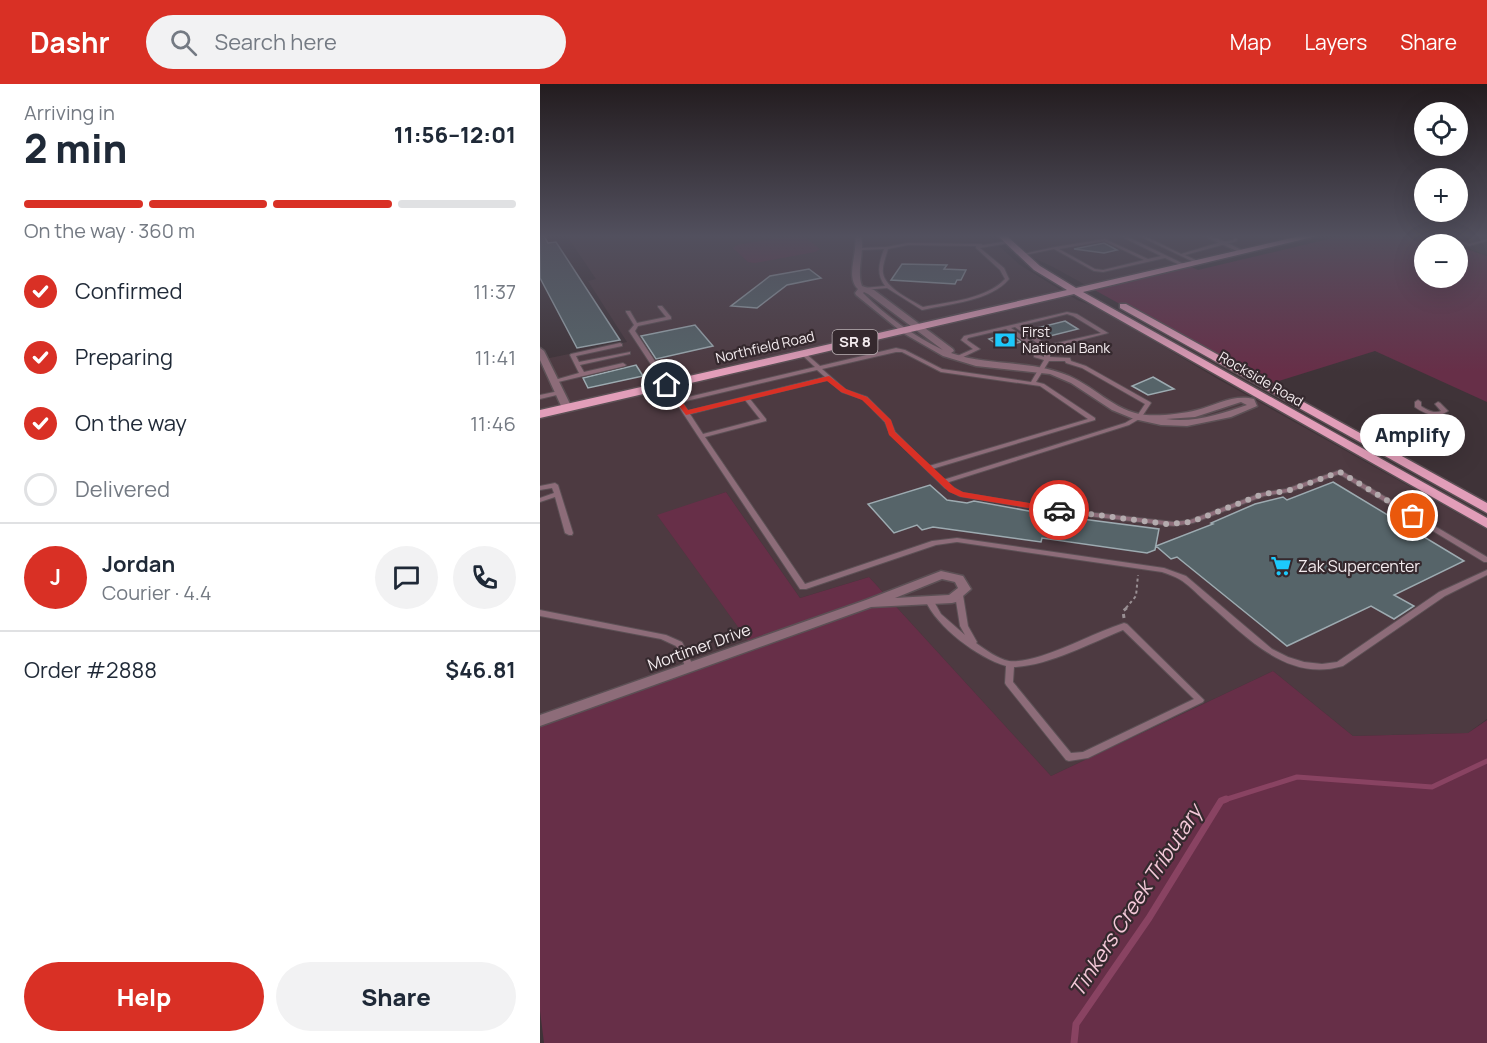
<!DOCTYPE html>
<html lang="en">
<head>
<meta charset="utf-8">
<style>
  body { margin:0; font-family:Manrope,sans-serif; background:#f2f2f3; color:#1f2937; height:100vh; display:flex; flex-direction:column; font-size:22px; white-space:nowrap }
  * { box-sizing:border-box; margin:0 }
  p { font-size:20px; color:#747a83 }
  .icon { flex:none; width:33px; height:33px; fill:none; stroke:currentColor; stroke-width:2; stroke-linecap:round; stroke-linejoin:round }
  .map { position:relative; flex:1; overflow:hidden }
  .drawer { display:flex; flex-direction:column; background:#fff; width:540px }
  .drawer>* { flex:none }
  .buttons { position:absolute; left:874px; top:18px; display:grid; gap:12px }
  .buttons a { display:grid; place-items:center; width:54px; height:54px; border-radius:50%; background:#fff; box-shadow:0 6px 24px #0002; font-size:30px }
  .pin { position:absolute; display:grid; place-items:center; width:51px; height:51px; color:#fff; margin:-26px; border:3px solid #fff; border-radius:50%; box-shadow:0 2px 6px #0007 }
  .courier { position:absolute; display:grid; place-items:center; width:60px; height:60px; margin:-30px; border:4px solid #d93025; border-radius:50%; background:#fff; color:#222; box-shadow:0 2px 8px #0007 }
  .bubble { position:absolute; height:42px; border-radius:21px; background:#fff; box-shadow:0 6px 24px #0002; font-size:20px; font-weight:800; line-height:42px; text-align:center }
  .overview em { font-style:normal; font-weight:800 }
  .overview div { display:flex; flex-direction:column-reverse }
  .overview { display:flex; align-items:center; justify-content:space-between; height:102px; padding:0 24px }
  h1 { font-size:39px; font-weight:800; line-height:45px }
  .bar { display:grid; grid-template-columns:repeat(4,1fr); gap:9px 6px; align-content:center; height:72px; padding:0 24px }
  .bar i { height:8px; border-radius:4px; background:#e0e1e3 }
  .bar .on { background:#d93025 }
  .bar p { grid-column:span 4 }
  .line { display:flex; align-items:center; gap:15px; padding:0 24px; border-top:2px solid #e0e1e3 }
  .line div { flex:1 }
  .round { display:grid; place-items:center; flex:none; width:63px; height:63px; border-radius:32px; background:#f2f2f3 }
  ol { padding:0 24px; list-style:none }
  li { display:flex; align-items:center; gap:18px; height:66px }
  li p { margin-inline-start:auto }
  li .icon { padding:6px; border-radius:50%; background:#d93025; color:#fff; stroke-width:4 }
  li:last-child { color:#747a83 }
  li i { width:33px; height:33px; border:3px solid #e0e1e3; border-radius:50% }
  .cta { display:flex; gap:12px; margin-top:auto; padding:12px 24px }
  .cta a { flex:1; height:69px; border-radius:36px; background:#d93025; color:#fff; font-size:24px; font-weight:800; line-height:69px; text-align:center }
  .cta a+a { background:#f2f2f3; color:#1f2937 }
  header { display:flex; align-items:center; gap:36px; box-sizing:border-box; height:84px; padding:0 30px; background:#d93025; color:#fff }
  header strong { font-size:28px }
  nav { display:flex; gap:33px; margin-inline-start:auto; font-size:21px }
  .search { width:420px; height:54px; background:#f2f2f3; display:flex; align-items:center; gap:15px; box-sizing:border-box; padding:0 21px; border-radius:33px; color:#747a83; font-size:22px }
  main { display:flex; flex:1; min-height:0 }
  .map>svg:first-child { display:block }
</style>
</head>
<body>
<header>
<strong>Dashr</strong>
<div class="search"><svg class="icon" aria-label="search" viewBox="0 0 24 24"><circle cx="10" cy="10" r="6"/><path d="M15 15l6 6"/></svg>Search here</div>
<nav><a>Map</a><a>Layers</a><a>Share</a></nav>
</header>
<main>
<section class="drawer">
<div class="overview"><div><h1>2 min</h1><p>Arriving in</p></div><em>11:56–12:01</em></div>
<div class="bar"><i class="on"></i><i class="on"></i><i class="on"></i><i></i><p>On the way · 360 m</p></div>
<ol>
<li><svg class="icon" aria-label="check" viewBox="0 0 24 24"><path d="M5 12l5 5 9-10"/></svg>Confirmed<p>11:37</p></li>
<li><svg class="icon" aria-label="check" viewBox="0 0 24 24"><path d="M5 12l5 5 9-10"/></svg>Preparing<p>11:41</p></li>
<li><svg class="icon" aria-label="check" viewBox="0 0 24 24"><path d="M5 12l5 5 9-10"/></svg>On the way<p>11:46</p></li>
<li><i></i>Delivered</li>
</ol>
<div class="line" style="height:108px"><b class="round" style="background:#d93025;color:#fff">J</b><div><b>Jordan</b><p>Courier · 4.4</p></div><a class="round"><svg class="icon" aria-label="chat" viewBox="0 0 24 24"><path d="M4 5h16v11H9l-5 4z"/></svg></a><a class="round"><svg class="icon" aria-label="phone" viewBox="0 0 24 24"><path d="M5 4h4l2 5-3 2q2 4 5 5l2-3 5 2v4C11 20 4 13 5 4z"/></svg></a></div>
<div class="line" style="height:78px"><div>Order #2888</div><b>$46.81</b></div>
<div class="cta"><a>Help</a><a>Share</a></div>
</section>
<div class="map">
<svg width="947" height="959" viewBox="0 0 947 959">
  <rect width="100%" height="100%" fill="#3f3338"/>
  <path fill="#4d3a41" d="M27 152H448L480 181 537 216 558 224 678 295 947 446V635L928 649 813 652 733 587 511 692 329 493 260 514 186 408 118 432 212 562 0 637V276L87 258 48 197 56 195Z
    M462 152H772L551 204 513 183 485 170Z
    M888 152H947V172L918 160Z"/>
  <path fill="#672f48" d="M246 152H263L280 165 275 168 215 179 208 178 193 164 197 161Z
    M801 152H890L914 160H885V194H918V162L947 172V318L835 267 726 301 551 204 647 181 658 186Z
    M186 408 260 514 329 493 511 692 733 587 813 652 928 649 947 636V959H4L0 927V637L211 561 117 431Z"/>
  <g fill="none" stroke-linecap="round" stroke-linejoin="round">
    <path stroke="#894362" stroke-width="5" d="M681 717 757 693 892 703 947 677"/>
    <path stroke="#894362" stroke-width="7" d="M534 959 536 940 609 834 681 717 686 715"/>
  </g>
  <path fill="#566469" stroke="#9dabb1" stroke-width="1.5" d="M0 152H4L8 159 16 158 80 256 37 264 0 194Z
    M564 159 577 166 564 169 534 165Z
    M362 180 407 181 404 185 426 186 421 196H417L415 200 351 196Z
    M269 185 281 194 247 201 217 224 191 222 230 192Z
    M525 237 538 245 502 254 489 246Z
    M155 241 173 262 116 275 101 252Z
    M465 250H469L481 258 461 263 449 255Z
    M96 281 103 292 48 304 43 294Z
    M613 293 634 305 608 311 592 302Z
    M793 398 924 477 854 511 874 522 854 535 831 522 747 562 637 473 631 475 616 462 673 440 671 439 715 420 743 413 747 416Z
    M390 401 407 416 427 419 434 417 511 431 619 445 615 466 607 469 502 454 501 458 393 443 382 446 377 441 354 449 328 420Z"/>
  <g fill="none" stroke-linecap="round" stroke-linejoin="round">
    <g stroke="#5c5055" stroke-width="2">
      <path id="lane" d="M580 152H586L648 182 644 183 625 174 563 188 554 187 514 165 485 171 483 170 515 163 565 155 608 175 621 172ZM564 157 604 176 563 186 555 185 519 165Z
        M599 152H605L641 170 681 158 693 156 695 154 697 155V157L645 171 660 178V180H658Z
        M902 152H909L929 160 947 155V157L929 162Z
        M468 157 470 158 469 159 440 164 464 184 469 195C451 217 409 220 382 226L347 204 323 206 321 205 323 204 345 202C336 190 339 179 344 165L321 166H320V164L346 163 368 159 441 160 443 161ZM368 161 436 162V164L460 186 465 195C447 215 408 218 383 223 371 216 345 204 343 189 342 181 346 173 348 165Z
        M118 222H122L131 233V235L98 242 95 247 140 315 275 283 262 271V269L264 268 280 282 356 264 365 266 402 285 491 298 504 276 494 273 493 264 466 245 428 254 427 256 440 265 419 275H415V273L433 265 421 256 424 252 527 228 537 230 568 249 510 264V273L530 274 531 277 546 282 610 318 611 319 601 334 589 341 406 399 423 409 521 425 634 438 650 436 721 409 746 405 800 386 947 473V478H944L799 390 749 408 724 412 653 439 634 442 521 429 419 412 405 404 350 350 345 338 323 315 302 308 288 296 210 315 226 335V337L165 353 265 500 392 457 417 454 624 484 646 492 732 565 748 573 764 578 782 580 797 578 899 508 947 486V491L905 512 803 582C745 599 704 550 664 516 656 509 648 500 639 495 634 492 628 490 622 488L417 458 396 461 266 505H260L158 352 89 247 94 241 86 228V227H90L97 239 126 233 118 223ZM527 230 533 232 561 249 508 261 479 242ZM475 243 504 264V273L499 271 498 262 471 244ZM356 268H362L401 288 500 302 548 335 389 382 355 348 350 336 327 313 306 306 282 285ZM509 277H525L526 279 542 284 605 320 597 332 585 339 403 396 392 385 555 336V334L504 300 496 298ZM277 286 285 293 148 327 142 318ZM205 316 220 335 163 350 150 330Z
        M80 259 82 260V262L36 272 39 278 90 268V270L40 281 44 288 83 279 86 281 85 282 14 299 11 297 39 289 30 271 31 270Z
        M19 307 21 308V310L0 315V311Z
        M878 316 881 318V322C887 326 894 330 901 327L895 320 898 318 900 319 908 327C897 335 885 330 875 323V318Z
        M15 399 18 401 33 449 32 451H29L25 449 15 413 0 418V414L14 409 12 404 0 406V402Z
        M416 509H419L423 511 428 542 437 558 436 559C446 566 458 575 469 577 480 578 491 575 501 572 530 563 556 548 584 539L587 540 664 616 663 618 548 674 529 677 526 676 466 601 465 599 466 582C438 574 397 543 385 516L389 514H392L401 530 425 551 420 542 415 511ZM583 546 654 615 543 668 531 669 473 598 474 583C508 582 551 559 583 546Z
        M0 526 126 551 142 558 154 584 153 586H147L136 562 121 555 0 532Z"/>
    </g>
    <g stroke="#5c5055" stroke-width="3">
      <path id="street" d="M315 152H321C325 169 316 186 322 202L334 206 413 265 414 267 411 269C448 282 488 276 524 290 553 300 574 328 606 331 621 332 642 330 657 326 677 321 693 310 714 315L717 322 691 333 647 342 621 341 594 335 572 326 531 299 510 290 436 282 403 272 363 249 316 211 315 209 318 205C305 193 318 169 315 152ZM324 208 328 210 403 266C374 252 346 232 323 209ZM701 318 707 321C681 330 654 339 626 335L655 333Z
        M664 152H673L706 168 701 169Z
        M0 264 4 267 32 324 30 326H24L22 324 0 276Z
        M401 487 423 492 431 505 416 518 412 519 331 523 0 642V631L326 516ZM402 495 415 498 418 504 409 511 355 514Z"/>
    </g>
    <g stroke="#5c5055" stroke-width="3">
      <path id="primary" d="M458 152H467L500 182 536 204 760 152H777L543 208 947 434V444L534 210 0 334V326L527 206 494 186Z
        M580 220H586L947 419V429L580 224Z"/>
    </g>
    <path stroke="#998f93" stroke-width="2" stroke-dasharray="3 3" stroke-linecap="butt" d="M586 524 596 512 598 491"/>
    <path stroke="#998f93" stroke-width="3" stroke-dasharray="4 4" stroke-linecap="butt" d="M584 534 583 527 588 523"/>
    <use href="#lane" fill="#8d6c79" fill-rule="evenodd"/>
    <use href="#street" fill="#8d6c79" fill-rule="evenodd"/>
    <use href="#primary" fill="#e29eb9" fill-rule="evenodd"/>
  </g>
  <linearGradient id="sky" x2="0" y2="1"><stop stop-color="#231c1f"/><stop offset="0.53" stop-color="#52505e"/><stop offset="1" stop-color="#52505e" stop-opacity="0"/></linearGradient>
  <rect width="947" height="287" fill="url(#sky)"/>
  <path fill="#d93025" d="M289 292 306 305 327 313 351 336 355 348 415 404 423 408 519 424 524 426 519 429 421 413 409 408 349 351 345 338 322 316 301 308 287 297 146 331 123 301 129 300 148 326Z"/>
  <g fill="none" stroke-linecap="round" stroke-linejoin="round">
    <path stroke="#b4abae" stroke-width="6" stroke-dasharray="0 10.8" d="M519 426 626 440 651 438 723 410 747 407 800 388 873 432"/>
  </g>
  <defs>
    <g id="bank-bare" transform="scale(1.62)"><path d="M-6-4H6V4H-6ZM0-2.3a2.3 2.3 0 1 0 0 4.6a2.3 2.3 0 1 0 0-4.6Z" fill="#1cc9fc" stroke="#35292e" stroke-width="2.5" paint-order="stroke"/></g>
    <g id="supermarket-bare" transform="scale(1.62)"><path d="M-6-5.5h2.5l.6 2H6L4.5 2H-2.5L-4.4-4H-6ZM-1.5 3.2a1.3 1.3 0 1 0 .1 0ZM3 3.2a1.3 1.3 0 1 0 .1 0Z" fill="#1cc9fc" stroke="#35292e" stroke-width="2.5" paint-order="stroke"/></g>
  </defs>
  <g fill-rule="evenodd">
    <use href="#bank-bare" x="465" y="256"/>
    <use href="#supermarket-bare" x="741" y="482"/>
  </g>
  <g text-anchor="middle" stroke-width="4.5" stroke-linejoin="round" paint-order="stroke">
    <g font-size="14" fill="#f3ebee" stroke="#35292e" text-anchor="start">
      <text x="482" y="253">First<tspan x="482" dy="16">National Bank</tspan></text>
    </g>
    <g font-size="14" fill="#f3ebee" stroke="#35292e">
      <text transform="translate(225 263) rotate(-13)" y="5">Northfield Road</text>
      <text transform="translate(721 295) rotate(30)" y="5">Rockside Road</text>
    </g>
    <rect fill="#35292e" stroke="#bab1b4" stroke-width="1.5" x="292.5" y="246" width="45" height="24" rx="4.5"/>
    <g font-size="15" font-weight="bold" fill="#f3ebee">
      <text x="315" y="263">SR 8</text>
    </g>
    <g font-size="16" fill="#f3ebee" stroke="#35292e" text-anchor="start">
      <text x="758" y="488">Zak Supercenter</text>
    </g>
    <g font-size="16" fill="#f3ebee" stroke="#35292e">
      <text transform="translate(159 563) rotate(-20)" y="6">Mortimer Drive</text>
    </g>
    <g font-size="21" font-style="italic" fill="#f4c9d9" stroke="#35292e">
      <text transform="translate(596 817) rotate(-57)" y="7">Tinkers Creek Tributary</text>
    </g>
  </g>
</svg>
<div class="buttons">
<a><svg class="icon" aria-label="locate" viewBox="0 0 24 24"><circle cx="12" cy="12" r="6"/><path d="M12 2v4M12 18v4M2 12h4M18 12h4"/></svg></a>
<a>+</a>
<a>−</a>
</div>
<div class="pin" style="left:873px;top:432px;background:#ea580c"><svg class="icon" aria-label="bag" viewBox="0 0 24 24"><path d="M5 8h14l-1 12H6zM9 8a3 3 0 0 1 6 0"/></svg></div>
<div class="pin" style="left:127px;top:301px;background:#1f2937"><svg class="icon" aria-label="home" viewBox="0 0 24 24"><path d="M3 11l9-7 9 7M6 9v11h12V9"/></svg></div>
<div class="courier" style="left:519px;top:426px"><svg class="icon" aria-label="car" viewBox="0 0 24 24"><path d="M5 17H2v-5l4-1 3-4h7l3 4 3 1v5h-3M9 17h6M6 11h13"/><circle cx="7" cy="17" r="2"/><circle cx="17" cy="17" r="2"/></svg></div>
<div class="bubble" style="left:820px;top:330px;width:105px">Amplify</div>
</div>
</main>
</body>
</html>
